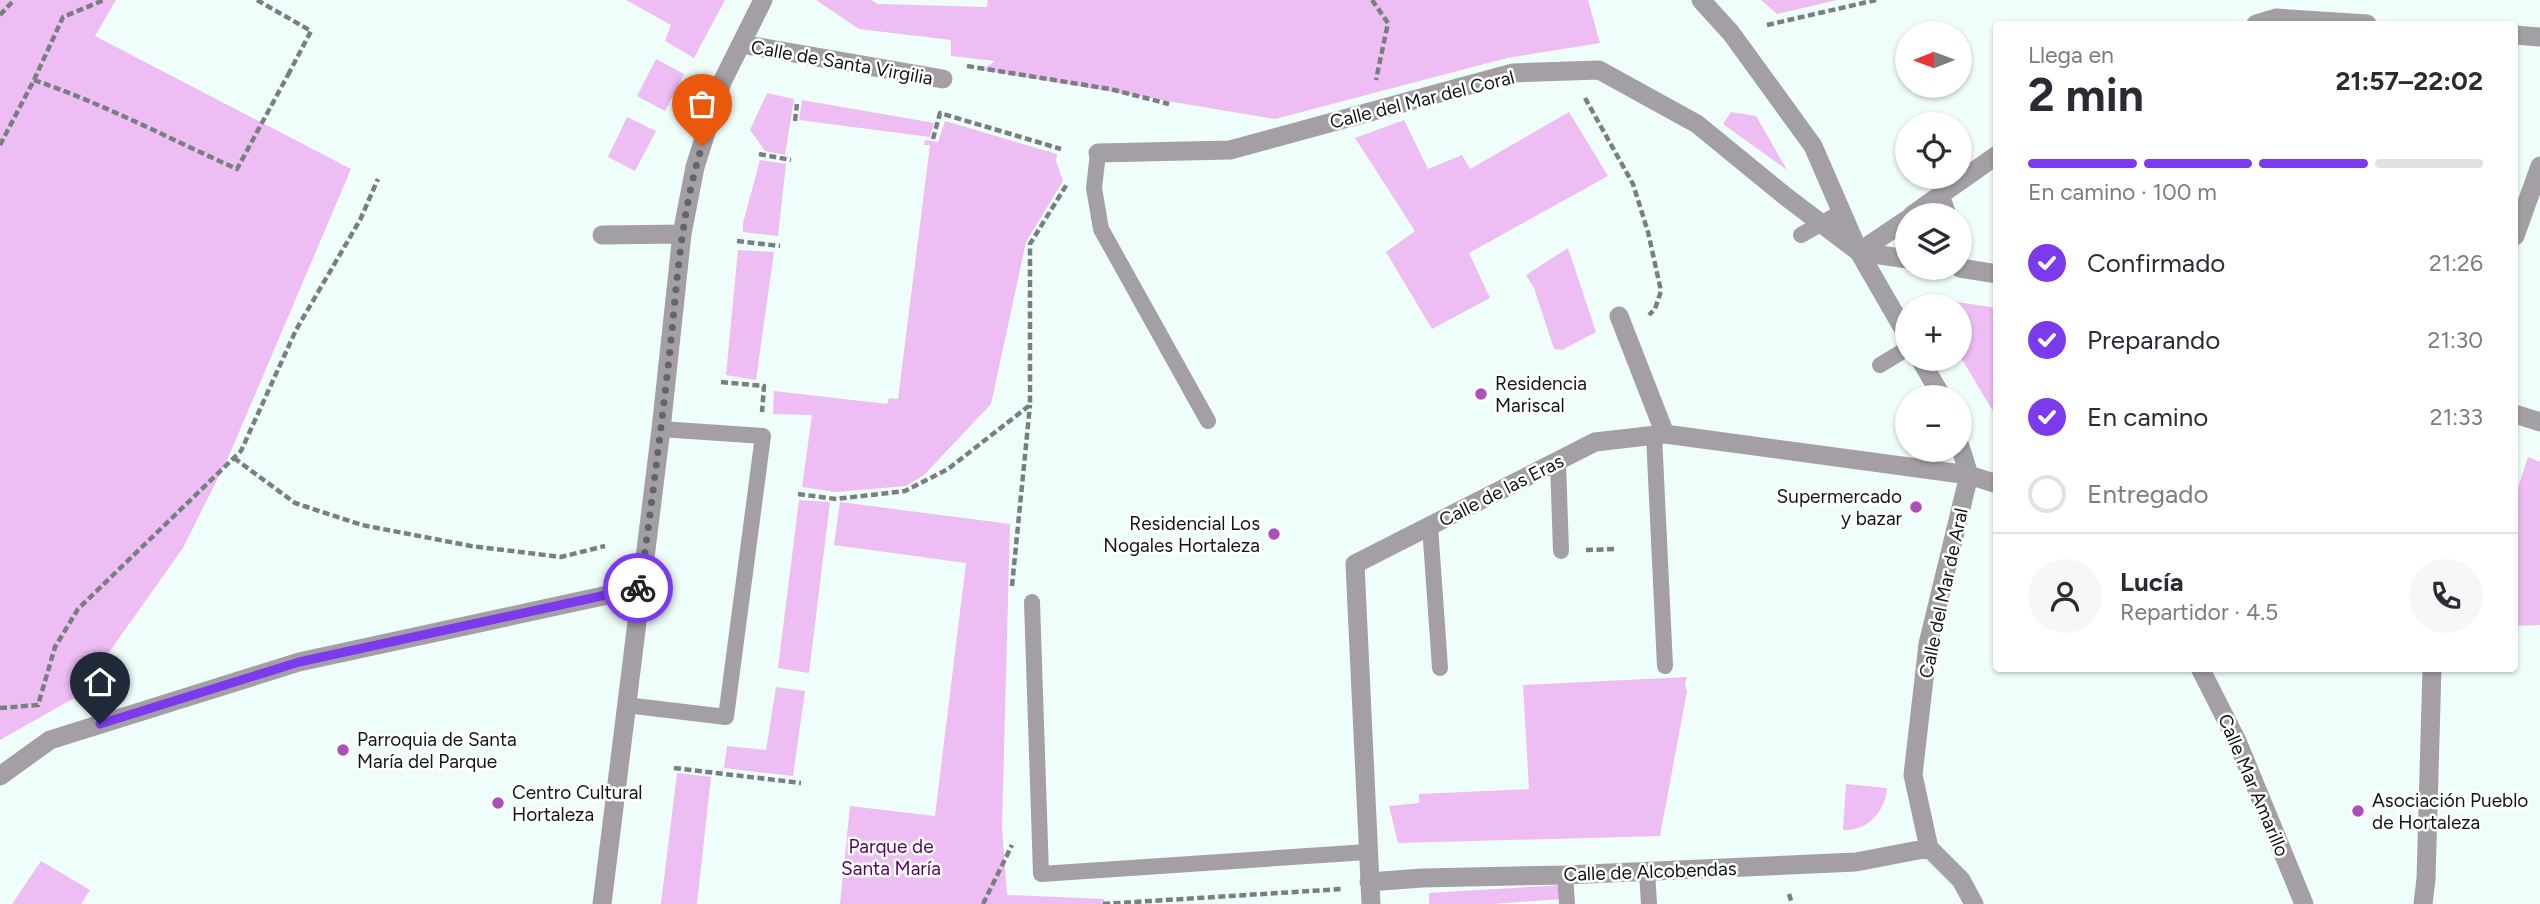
<!DOCTYPE html>
<html lang="es">
<head>
<meta charset="utf-8">
<style>
  body { margin:0; font-family:Figtree,sans-serif; background:#f7f7f7; color:#2b2b33; height:100vh; display:flex; flex-direction:column; font-size:26px; white-space:nowrap }
  * { box-sizing:border-box; margin:0 }
  p { font-size:23px; color:#7c7c81 }
  .icon { flex:none; width:38px; height:38px; fill:none; stroke:currentColor; stroke-width:2; stroke-linecap:round; stroke-linejoin:round }
  .map { position:relative; flex:1; overflow:hidden }
  .sheet { position:absolute; left:1993px; top:21px; width:525px; height:651px; display:flex; flex-direction:column; background:#fff; border-radius:7px; box-shadow:0 2px 5px #0004 }
  .sheet>* { flex:none }
  .needle { width:46px; rotate:269deg }
  .controls { position:absolute; left:1895px; top:21px; display:grid; gap:14px }
  .controls a { display:grid; place-items:center; width:77px; height:77px; border-radius:50%; background:#fff; box-shadow:0 2px 5px #0004; font-size:35px }
  .pin { position:absolute; display:grid; place-items:center; width:60px; height:60px; color:#fff; margin:-72px -30px; border-radius:50% 50% 50% 0; rotate:-45deg; box-shadow:0 0 7px #0007 }
  .pin .icon { rotate:45deg }
  .courier { position:absolute; display:grid; place-items:center; width:70px; height:70px; margin:-35px; border:5px solid #7c3aed; border-radius:50%; background:#fff; color:#222; box-shadow:0 2px 9px #0007 }
  .headline em { font-style:normal; font-weight:700 }
  .headline div { display:flex; flex-direction:column-reverse }
  .headline { display:flex; align-items:center; justify-content:space-between; height:119px; padding:0 35px }
  h1 { font-size:46px; font-weight:700; line-height:52px }
  .bar { display:grid; grid-template-columns:repeat(4,1fr); gap:10px 7px; align-content:center; height:84px; padding:0 35px }
  .bar i { height:9px; border-radius:5px; background:#e1e1e2 }
  .bar .active { background:#7c3aed }
  .bar p { grid-column:span 4 }
  .line { display:flex; align-items:center; gap:18px; padding:0 35px; border-top:2px solid #e1e1e2 }
  .line div { flex:1 }
  .round { display:grid; place-items:center; flex:none; width:74px; height:74px; border-radius:37px; background:#f7f7f7 }
  ol { padding:0 35px; list-style:none }
  li { display:flex; align-items:center; gap:21px; height:77px }
  li p { margin-inline-start:auto }
  li .icon { padding:7px; border-radius:50%; background:#7c3aed; color:#fff; stroke-width:4 }
  li:last-child { color:#7c7c81 }
  li i { width:38px; height:38px; border:4px solid #e1e1e2; border-radius:50% }
  .map>svg:first-child { display:block }
</style>
</head>
<body>
<div class="map">
<svg width="2540" height="904" viewBox="0 0 2540 904">
  <rect width="100%" height="100%" fill="#f0fefb"/>
  <path fill="#edbdf4" d="M0 0H116L95 36 351 169 228 458 183 548 78 696 0 740Z
    M626 0H725L694 58 665 41 671 25Z
    M816 0H871L878 4 987 7 988 0H1588L1600 43 1507 58 1275 119 982 70 995 61 951 56V40L859 29Z
    M1761 0H1837L1777 14Z
    M656 59 684 74 665 111 637 96Z
    M767 93 794 99 785 155 765 151 750 130Z
    M802 100 934 123 930 137 799 120Z
    M1569 112 1608 176 1469 253 1490 298 1432 329 1386 252 1415 231 1355 138 1404 120 1428 169 1462 155 1470 169Z
    M1731 112 1756 116 1787 170 1723 124Z
    M627 117 656 131 635 171 608 157Z
    M945 121 1057 154 1056 161 1063 181 1026 242 991 404 924 475 906 486 836 492 802 487 812 415 773 414 774 391 887 404 889 398 898 399 930 145H924L925 140 938 142Z
    M760 160 786 164 778 236 743 232V223Z
    M1568 248 1596 332 1562 350 1554 349 1534 288 1526 275Z
    M738 250 774 252 756 380 726 375Z
    M1930 298 1997 308V418L1960 356V306H1930Z
    M2528 457 2540 462V625L2515 626V497Z
    M799 500 830 502 809 673 778 668Z
    M840 502 1010 524 1002 827 1007 895 1104 899 1105 904H840L850 806 935 816 966 563 834 545Z
    M1687 677 1685 685 1687 691 1660 836 1398 843 1389 806 1419 803V794L1529 789 1523 685Z
    M776 687 805 691 793 776 724 768 727 746 766 750Z
    M677 773 711 777 697 904H661Z
    M1846 784 1887 788C1885 812 1868 831 1843 830Z
    M41 861 90 890 81 904H12Z
    M1562 885 1563 899 1492 904H1429V893Z"/>
  <g fill="none" stroke-linecap="round" stroke-linejoin="round">
    <path stroke="#77807e" stroke-width="4.5" stroke-dasharray="7 3.5" stroke-linecap="butt" d="M257 0 311 31 289 73 294 75
      M1372 0 1388 23 1376 80
      M0 15 14 0
      M1767 25 1876 0
      M967 66 1110 89 1169 104
      M34 80C104 104 170 139 237 169L289 73
      M1585 98 1633 184 1648 232 1661 291 1655 309 1649 315
      M795 121 797 104
      M933 139 940 113 1061 149
      M0 145 34 80 63 17 104 0
      M759 154 791 160
      M737 241 780 246
      M721 382 764 386 762 412
      M234 458 295 503 362 525 471 546 561 557 605 546
      M798 494 836 499 905 491 948 469 1030 405V244L1067 184
      M1586 550 1617 549
      M1012 586 1030 405
      M0 708 38 705 55 647 78 609 241 451 296 330 360 220 378 179
      M674 768 801 783
      M1789 894 1792 904
      M983 904 1012 845
      M1103 904 1342 889"/>
    <path stroke="#a49fa4" stroke-width="16" d="M1098 153 1094 188 1101 229 1208 421
      M1801 235 1842 212
      M1880 365 1908 348
      M1654 435 1665 666
      M1558 462 1561 551
      M1430 526 1440 668
      M1032 602 1041 874 1367 852
      M626 705 726 717 763 436 661 429
      M1647 872 1649 904
      M1565 875 1567 904"/>
    <path stroke="#a49fa4" stroke-width="19" d="M2515 414 2540 422"/>
    <path stroke="#a49fa4" stroke-width="19" d="M1701 0 1731 33 1813 146 1859 252 1908 337
      M2256 24 2276 18 2367 24
      M2515 35 2540 37
      M741 44 943 79
      M1098 153 1230 150 1513 73 1599 70 1697 124 1785 196 1859 252 1908 259
      M1940 195 1947 215
      M1912 215 1997 155
      M602 235 682 234
      M2515 236 2540 166
      M1859 252 1908 219
      M1960 268 1997 274
      M1619 316 1665 434
      M1920 359 1942 397
      M1960 446 1969 475 1997 484
      M2200 668 2237 741 2304 904
      M0 776 50 740 299 662 640 588
      M1369 882 1422 878 1565 875 1856 862 1929 848
      M602 904 661 429 682 234 695 167 722 82 763 0
      M1371 904 1355 564 1595 442 1665 434 1969 475 1928 644 1913 775 1929 848 1961 880 1974 904
      M2423 904 2426 879 2432 668"/>
  </g>
  <g fill="none" stroke-linecap="round" stroke-linejoin="round">
    <path stroke="#5f6866" stroke-width="7" stroke-dasharray="0 12.6" d="M638 588H640C651 509 661 430 670 350 677 282 681 212 702 146"/>
    <path stroke="#7c3aed" stroke-width="9" d="M100 724 299 662 638 588"/>
  </g>
  <g fill="#ac4fba" stroke="#fff" stroke-width="2.5">
    <circle cx="1481" cy="394" r="7"/>
    <circle cx="1916" cy="507" r="7"/>
    <circle cx="1274" cy="534" r="7"/>
    <circle cx="343" cy="750" r="7"/>
    <circle cx="498" cy="803" r="7"/>
    <circle cx="2358" cy="811" r="7"/>
  </g>
  <g text-anchor="middle" stroke-width="5" stroke-linejoin="round" paint-order="stroke">
    <g font-size="19" fill="#111715" stroke="#fff">
      <text transform="translate(842 62) rotate(10)" y="7">Calle de Santa Virgilia</text>
      <text transform="translate(1422 99) rotate(-14)" y="7">Calle del Mar del Coral</text>
      <text transform="translate(1501 490) rotate(-27)" y="7">Calle de las Eras</text>
      <text transform="translate(1943 593) rotate(-78)" y="7">Calle del Mar de Aral</text>
      <text transform="translate(2254 785) rotate(67)" y="7">Calle Mar Amarillo</text>
      <text transform="translate(1650 871) rotate(-2)" y="7">Calle de Alcobendas</text>
    </g>
    <g font-size="19" fill="#111715" stroke="#fff" text-anchor="start">
      <text x="1495" y="390">Residencia<tspan x="1495" dy="22">Mariscal</tspan></text>
      <text x="1902" y="503" text-anchor="end">Supermercado<tspan x="1902" dy="22">y bazar</tspan></text>
      <text x="1260" y="530" text-anchor="end">Residencial Los<tspan x="1260" dy="22">Nogales Hortaleza</tspan></text>
      <text x="357" y="746">Parroquia de Santa<tspan x="357" dy="22">María del Parque</tspan></text>
      <text x="512" y="799">Centro Cultural<tspan x="512" dy="22">Hortaleza</tspan></text>
      <text x="2372" y="807">Asociación Pueblo<tspan x="2372" dy="22">de Hortaleza</tspan></text>
    </g>
    <g font-size="19" fill="#5a0165" stroke="#fff">
      <text x="891" y="853">Parque de<tspan x="891" dy="22">Santa María</tspan></text>
    </g>
  </g>
</svg>
<div class="controls">
<a><svg class="needle" viewBox="-14 -14 28 28"><path d="M0-13l5 13h-10z" fill="#e53935"/><path d="M0 13l5-13h-10z" fill="#7c7c81"/></svg></a>
<a><svg class="icon" aria-label="locate" viewBox="0 0 24 24"><circle cx="12" cy="12" r="6"/><path d="M12 2v4M12 18v4M2 12h4M18 12h4"/></svg></a>
<a><svg class="icon" aria-label="layers" viewBox="0 0 24 24"><path d="M12 4l9 5-9 5-9-5zM3 14l9 5 9-5"/></svg></a>
<a>+</a>
<a>−</a>
</div>
<div class="pin" style="left:702px;top:146px;background:#ea580c"><svg class="icon" aria-label="bag" viewBox="0 0 24 24"><path d="M5 8h14l-1 12H6zM9 8a3 3 0 0 1 6 0"/></svg></div>
<div class="pin" style="left:100px;top:724px;background:#1f2937"><svg class="icon" aria-label="home" viewBox="0 0 24 24"><path d="M3 11l9-7 9 7M6 9v11h12V9"/></svg></div>
<div class="courier" style="left:638px;top:588px"><svg class="icon" aria-label="bike" viewBox="0 0 24 24"><circle cx="6" cy="16" r="4"/><circle cx="18" cy="16" r="4"/><path d="M6 16l4-8h5l3 8M10 8l3 8H6M13 5h3"/></svg></div>
<section class="sheet">
<div class="headline"><div><h1>2 min</h1><p>Llega en</p></div><em>21:57–22:02</em></div>
<div class="bar"><i class="active"></i><i class="active"></i><i class="active"></i><i></i><p>En camino · 100 m</p></div>
<ol>
<li><svg class="icon" aria-label="check" viewBox="0 0 24 24"><path d="M5 12l5 5 9-10"/></svg>Confirmado<p>21:26</p></li>
<li><svg class="icon" aria-label="check" viewBox="0 0 24 24"><path d="M5 12l5 5 9-10"/></svg>Preparando<p>21:30</p></li>
<li><svg class="icon" aria-label="check" viewBox="0 0 24 24"><path d="M5 12l5 5 9-10"/></svg>En camino<p>21:33</p></li>
<li><i></i>Entregado</li>
</ol>
<div class="line" style="height:126px"><a class="round"><svg class="icon" aria-label="person" viewBox="0 0 24 24"><circle cx="12" cy="8" r="4"/><path d="M4 21q1-7 8-7t8 7"/></svg></a><div><b>Lucía</b><p>Repartidor · 4.5</p></div><a class="round"><svg class="icon" aria-label="phone" viewBox="0 0 24 24"><path d="M5 4h4l2 5-3 2q2 4 5 5l2-3 5 2v4C11 20 4 13 5 4z"/></svg></a></div>
</section>
</div>
</body>
</html>
